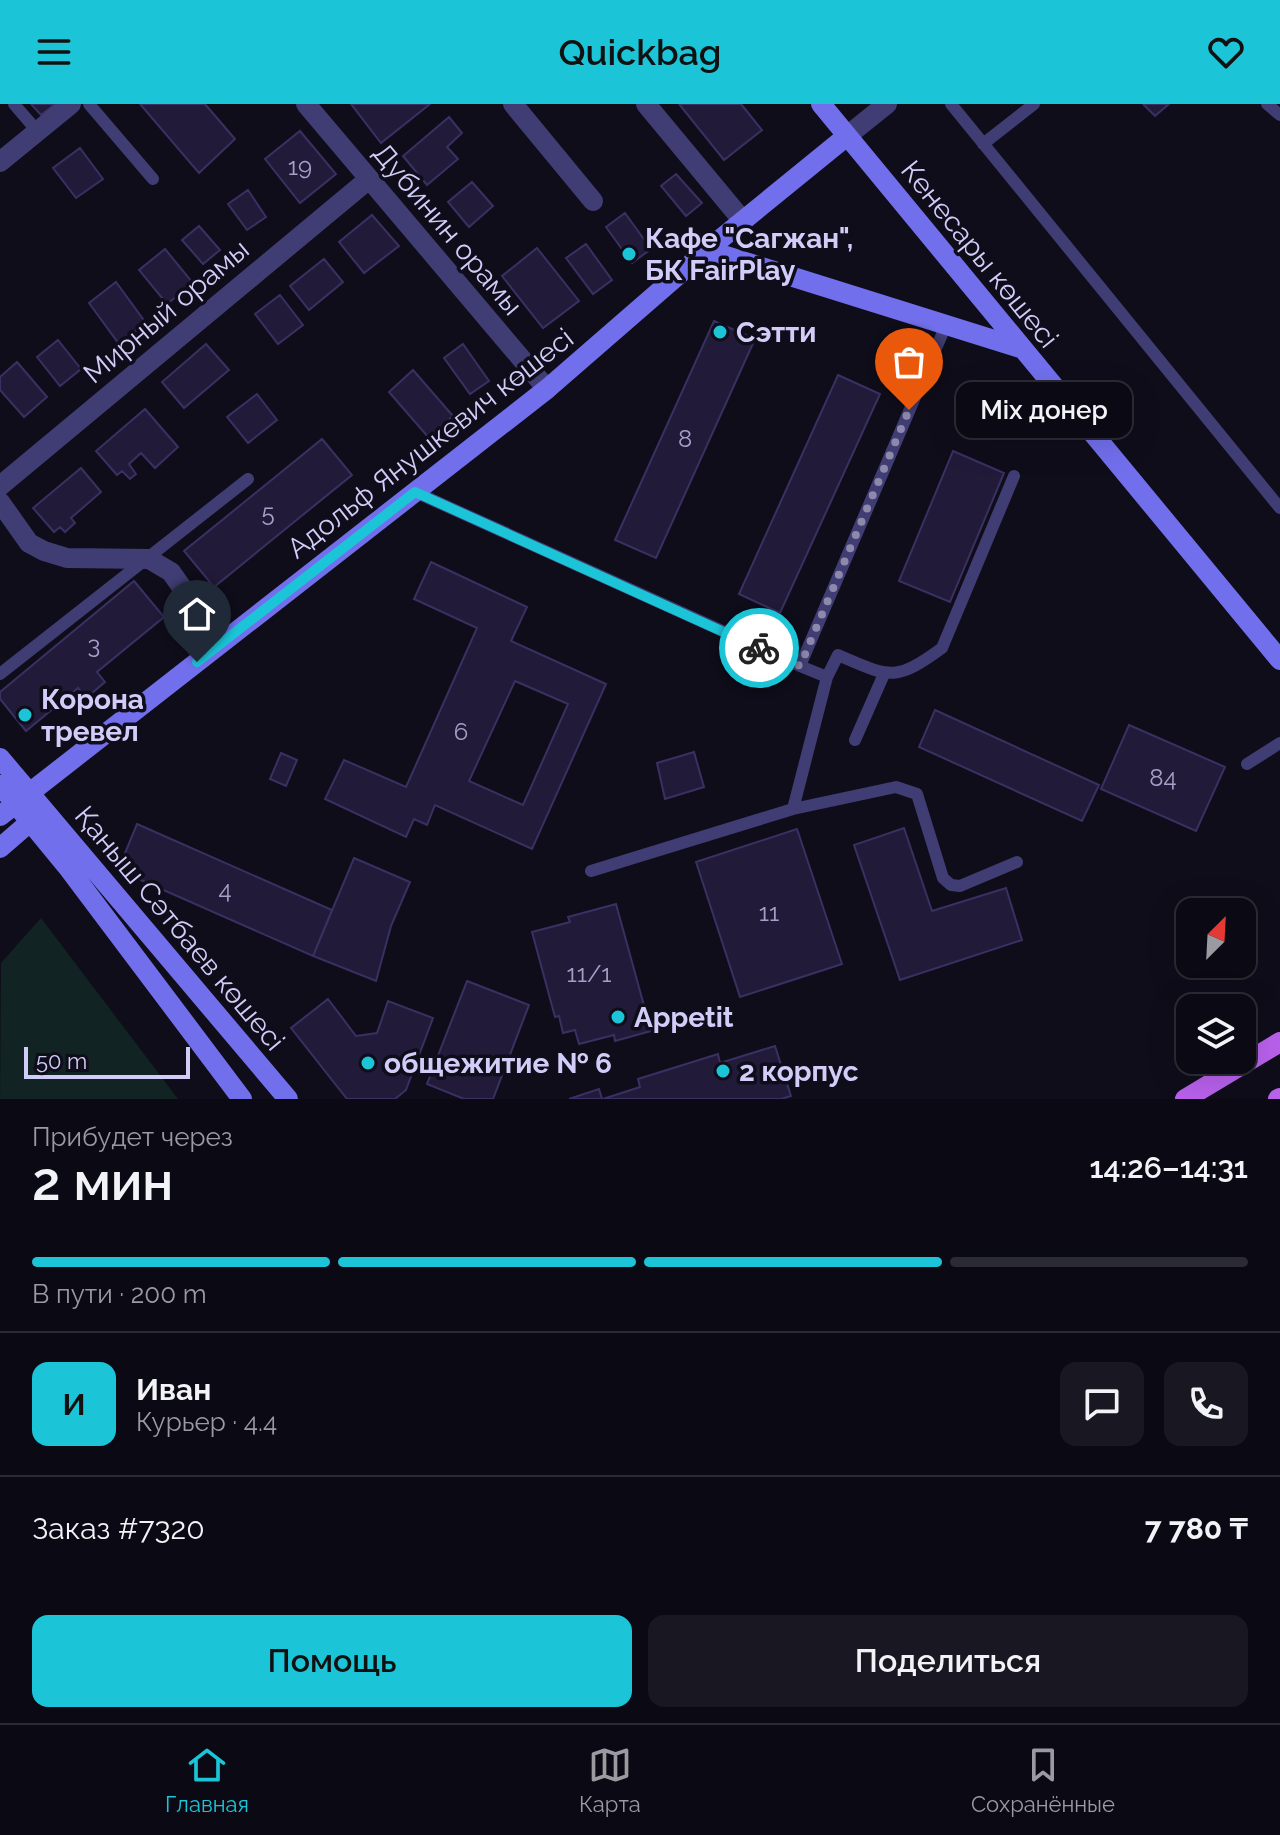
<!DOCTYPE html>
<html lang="ru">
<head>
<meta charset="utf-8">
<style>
  body { margin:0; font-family:Raleway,sans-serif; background:#191822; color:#f1f3f6; height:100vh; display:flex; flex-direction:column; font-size:30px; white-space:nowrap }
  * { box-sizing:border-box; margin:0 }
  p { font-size:26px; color:#9a9aa0 }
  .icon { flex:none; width:44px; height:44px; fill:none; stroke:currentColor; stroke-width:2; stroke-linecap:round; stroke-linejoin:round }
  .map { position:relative; height:995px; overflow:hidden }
  .drawer { display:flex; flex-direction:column; background:#0b0a14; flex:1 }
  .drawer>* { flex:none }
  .needle { width:52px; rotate:24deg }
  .buttons { position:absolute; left:1176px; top:794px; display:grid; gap:16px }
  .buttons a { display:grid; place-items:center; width:80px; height:80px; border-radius:16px; background:#0b0a14; box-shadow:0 8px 32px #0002,0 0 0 2px #2b2b34; font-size:40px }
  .scale { position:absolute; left:24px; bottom:20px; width:166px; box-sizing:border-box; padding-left:8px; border:4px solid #d2ccf9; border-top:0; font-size:22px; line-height:28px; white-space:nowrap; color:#d2ccf9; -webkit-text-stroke:6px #0f0d1a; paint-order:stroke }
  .pin { position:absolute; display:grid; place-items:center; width:68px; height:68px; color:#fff; margin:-82px -34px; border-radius:50% 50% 50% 0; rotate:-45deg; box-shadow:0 0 8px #0007 }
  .pin .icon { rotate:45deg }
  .courier { position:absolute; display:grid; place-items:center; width:80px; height:80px; margin:-40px; border:6px solid #1bc4d7; border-radius:50%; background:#fff; color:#222; box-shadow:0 2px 10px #0007 }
  .bubble { position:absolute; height:56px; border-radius:16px; background:#0b0a14; box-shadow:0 8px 32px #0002,0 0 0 2px #2b2b34; font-size:26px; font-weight:600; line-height:56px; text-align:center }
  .head em { font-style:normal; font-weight:600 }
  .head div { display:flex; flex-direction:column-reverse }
  .head { display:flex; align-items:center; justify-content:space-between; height:136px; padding:0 32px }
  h1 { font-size:52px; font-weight:600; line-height:60px }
  .bar { display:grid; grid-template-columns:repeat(4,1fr); gap:12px 8px; align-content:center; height:96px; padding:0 32px }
  .bar i { height:10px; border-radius:6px; background:#2b2b34 }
  .bar .active { background:#1bc4d7 }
  .bar p { grid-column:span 4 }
  .line { display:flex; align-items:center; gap:20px; padding:0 32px; border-top:2px solid #2b2b34 }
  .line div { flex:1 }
  .round { display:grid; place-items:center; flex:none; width:84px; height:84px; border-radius:16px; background:#191822 }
  .primary-button { display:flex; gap:16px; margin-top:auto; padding:16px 32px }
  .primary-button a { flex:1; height:92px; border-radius:16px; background:#1bc4d7; color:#111; font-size:32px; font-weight:600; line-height:92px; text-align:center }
  .primary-button a+a { background:#191822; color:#f1f3f6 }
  header { display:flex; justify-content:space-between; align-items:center; height:104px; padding:0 32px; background:#1bc4d7; color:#111; font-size:36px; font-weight:600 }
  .dock { display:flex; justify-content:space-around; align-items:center; height:112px; border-top:2px solid #2b2b34; background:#0b0a14; font-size:22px; color:#9a9aa0 }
  .dock a { display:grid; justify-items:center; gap:4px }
  .dock .active { color:#1bc4d7 }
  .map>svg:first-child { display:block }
</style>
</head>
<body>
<header><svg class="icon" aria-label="menu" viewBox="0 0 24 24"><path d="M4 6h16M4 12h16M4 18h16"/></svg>Quickbag<svg class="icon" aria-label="heart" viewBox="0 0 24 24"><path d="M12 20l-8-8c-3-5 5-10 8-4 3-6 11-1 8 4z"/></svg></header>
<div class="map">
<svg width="1280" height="995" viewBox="0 0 1280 995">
  <rect width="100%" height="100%" fill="#0f0d1a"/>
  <path fill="#112323" d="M41 814 178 995H0L1 859Z"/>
  <path fill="#211b39" stroke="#3a3062" stroke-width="2" fill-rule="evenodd" d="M31 0H55L41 11Z
    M140 0H205L235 35 199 69Z
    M351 0H430L381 39Z
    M679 0H741L762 26 724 56Z
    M1143 0H1169L1155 12Z
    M449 13 462 29 447 43 458 55 427 81 403 52Z
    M300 27 336 70 300 99 265 55Z
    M80 44 103 75 76 94 53 64Z
    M676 70 702 99 686 112 661 82Z
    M472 78 493 102 469 123 448 98Z
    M248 86 266 113 247 126 228 100Z
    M625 109 651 145 632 159 606 123Z
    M372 111 399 142 364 169 339 138Z
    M199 122 220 146 203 160 182 136Z
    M586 140 612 176 593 190 566 154Z
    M537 144 579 197 543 224 502 172Z
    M165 145 193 179 167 200 139 166Z
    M324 155 343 178 309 206 290 182Z
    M116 178 146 219 119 240 89 199Z
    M280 191 303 221 278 240 255 210Z
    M714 217 755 235 656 454 615 436Z
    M58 236 81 265 60 282 37 253Z
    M206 240 229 266 184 304 162 278Z
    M463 240 489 277 470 290 444 254Z
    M17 258 47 293 24 313 0 286V273Z
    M413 266 453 312 429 334 389 288Z
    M838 271 880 290 780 509 739 490Z
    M257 290 277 316 248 339 227 313Z
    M145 305 178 343 155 364 141 349 129 360 136 370 130 375 122 367 117 371 96 347Z
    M322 335 352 371 214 483 184 447Z
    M953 347 1004 369 950 498 899 477Z
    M81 364 101 388 71 414 75 419 65 428 60 423 54 428 33 404Z
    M431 458 527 503 511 537 606 580 532 745 435 701 427 721 414 715 406 733 325 695 344 656 406 683 477 524 414 495ZM515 577 568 600 523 701 469 677Z
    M134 477 164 513 97 568 105 578 86 594 78 584 26 627 0 595V588Z
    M935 606 1099 681 1082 717 919 643Z
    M1129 621 1225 663 1196 727 1101 685Z
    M694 648 704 683 665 695 657 659Z
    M281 649 297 656 286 682 270 675Z
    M137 720 332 806 313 852 118 766Z
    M904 724 932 807 1006 784 1022 836 900 876 854 741Z
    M797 725 842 860 740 893 696 758Z
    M354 754 410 778 391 822 376 877 313 852Z
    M616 800 651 927 615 937 614 931 579 940 575 926 563 929 559 912 555 913 532 828 570 818 568 813Z
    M467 877 529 901 493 995H464L427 980Z
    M328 895 356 932 377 929 388 897 433 914 406 986 395 995H347L291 924Z
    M775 942 791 992 781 995H603L640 983 638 975 718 950 720 959Z
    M599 985 602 995H569Z"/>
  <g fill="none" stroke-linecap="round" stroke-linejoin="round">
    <path stroke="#403d74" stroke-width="12" d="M14 0 38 28
      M89 0 153 75
      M951 0 1280 404
      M1267 0 1280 11
      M983 40 1034 0
      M415 388 800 562 946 221
      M800 562 827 573 838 551C890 573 894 579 942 544L1014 372
      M0 570 248 375
      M827 573 793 705 896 683 917 690 943 774 951 781 960 782 1017 758
      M855 636 884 570
      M1247 660 1280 639
      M591 767 793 705"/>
    <path stroke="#403d74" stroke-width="20" d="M306 0 547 285
      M513 0 593 97
      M646 0 743 117
      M847 32 887 0
      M0 58 71 0
      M0 382 369 75
      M0 398 29 439 44 447 67 454 149 455 171 468 221 539"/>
    <path stroke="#726fed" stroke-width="20" d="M821 0 1280 556
      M707 146 1020 244
      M0 654 288 995
      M0 681 69 765 242 995
      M0 712 547 285 707 146 847 32
      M0 744 30 718V705"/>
    <path stroke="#b861eb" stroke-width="20" d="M1185 995 1280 938
      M1278 995 1280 994"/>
  </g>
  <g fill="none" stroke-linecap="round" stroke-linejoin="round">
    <path stroke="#8e89ab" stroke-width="8" stroke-dasharray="0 14.4" d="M759 544 800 562 909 306"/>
    <path stroke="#1bc4d7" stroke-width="10" d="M197 558 415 388 759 544"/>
  </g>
  <g fill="#1bc4d7" stroke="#0f0d1a" stroke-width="3">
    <circle cx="629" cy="150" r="8"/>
    <circle cx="720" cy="228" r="8"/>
    <circle cx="25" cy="611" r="8"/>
    <circle cx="618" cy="913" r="8"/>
    <circle cx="368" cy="959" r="8"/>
    <circle cx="723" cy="967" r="8"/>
  </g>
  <g text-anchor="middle" stroke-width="7" stroke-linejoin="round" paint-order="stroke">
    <g font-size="24" fill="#a6a0c9">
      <text x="300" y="71">19</text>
      <text x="685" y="343">8</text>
      <text x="268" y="417">5</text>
      <text x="94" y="549">3</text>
      <text x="461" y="636">6</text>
      <text x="1163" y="682">84</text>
      <text x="225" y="794">4</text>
      <text x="769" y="817">11</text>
      <text x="589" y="878">11/1</text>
    </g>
    <g font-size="28" fill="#d2ccf9" stroke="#0f0d1a">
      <text transform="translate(448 125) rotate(50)" y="10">Дубинин орамы</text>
      <text transform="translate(980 150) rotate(51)" y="10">Кенесары көшесі</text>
      <text transform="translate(166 207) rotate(-40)" y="10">Мирный орамы</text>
      <text transform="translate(430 339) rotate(-38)" y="10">Адольф Янушкевич көшесі</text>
      <text transform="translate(180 824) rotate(50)" y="10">Қаныш Сәтбаев көшесі</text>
    </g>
    <g font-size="28" font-weight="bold" fill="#d2ccf9" stroke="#0f0d1a" text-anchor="start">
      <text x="645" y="144">Кафе "Сагжан",<tspan x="645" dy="32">БК FairPlay</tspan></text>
      <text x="736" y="238">Сэтти</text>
      <text x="41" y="605">Корона<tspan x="41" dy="32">тревел</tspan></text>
      <text x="634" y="923">Appetit</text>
      <text x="384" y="969">общежитие № 6</text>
      <text x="739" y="977">2 корпус</text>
    </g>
  </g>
</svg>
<div class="buttons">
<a><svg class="needle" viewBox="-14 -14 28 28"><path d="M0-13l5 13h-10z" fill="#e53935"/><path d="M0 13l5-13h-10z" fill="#9a9aa0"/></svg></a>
<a><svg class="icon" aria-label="layers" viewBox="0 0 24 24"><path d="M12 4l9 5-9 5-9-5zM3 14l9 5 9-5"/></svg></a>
</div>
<div class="scale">50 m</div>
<div class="pin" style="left:909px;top:306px;background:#ea580c"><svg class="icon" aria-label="bag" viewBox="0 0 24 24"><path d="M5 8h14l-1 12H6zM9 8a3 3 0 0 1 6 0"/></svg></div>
<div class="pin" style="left:197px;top:558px;background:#1f2937"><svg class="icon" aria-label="home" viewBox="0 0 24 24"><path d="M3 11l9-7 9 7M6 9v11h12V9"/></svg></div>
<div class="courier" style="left:759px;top:544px"><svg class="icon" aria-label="bike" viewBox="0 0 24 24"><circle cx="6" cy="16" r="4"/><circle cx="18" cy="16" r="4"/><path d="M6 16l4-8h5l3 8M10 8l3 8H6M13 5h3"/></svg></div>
<div class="bubble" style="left:956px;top:278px;width:176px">Mix донер</div>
</div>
<section class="drawer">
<div class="head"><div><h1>2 мин</h1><p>Прибудет через</p></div><em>14:26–14:31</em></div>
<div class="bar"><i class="active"></i><i class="active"></i><i class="active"></i><i></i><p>В пути · 200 m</p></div>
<div class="line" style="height:144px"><b class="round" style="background:#1bc4d7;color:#111">И</b><div><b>Иван</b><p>Курьер · 4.4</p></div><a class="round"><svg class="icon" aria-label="chat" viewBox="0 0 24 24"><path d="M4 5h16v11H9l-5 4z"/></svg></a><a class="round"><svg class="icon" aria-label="phone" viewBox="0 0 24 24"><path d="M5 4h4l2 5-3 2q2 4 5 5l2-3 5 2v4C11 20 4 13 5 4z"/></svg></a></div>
<div class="line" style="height:104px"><div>Заказ #7320</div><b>7 780 ₸</b></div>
<div class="primary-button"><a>Помощь</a><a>Поделиться</a></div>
</section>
<nav class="dock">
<a class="active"><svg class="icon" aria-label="home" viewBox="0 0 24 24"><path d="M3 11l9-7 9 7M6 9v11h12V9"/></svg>Главная</a>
<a><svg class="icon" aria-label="map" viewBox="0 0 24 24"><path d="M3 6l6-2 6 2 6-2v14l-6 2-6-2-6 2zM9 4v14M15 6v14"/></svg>Карта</a>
<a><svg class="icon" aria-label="saved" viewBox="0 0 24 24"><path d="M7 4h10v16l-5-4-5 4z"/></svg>Сохранённые</a>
</nav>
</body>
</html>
